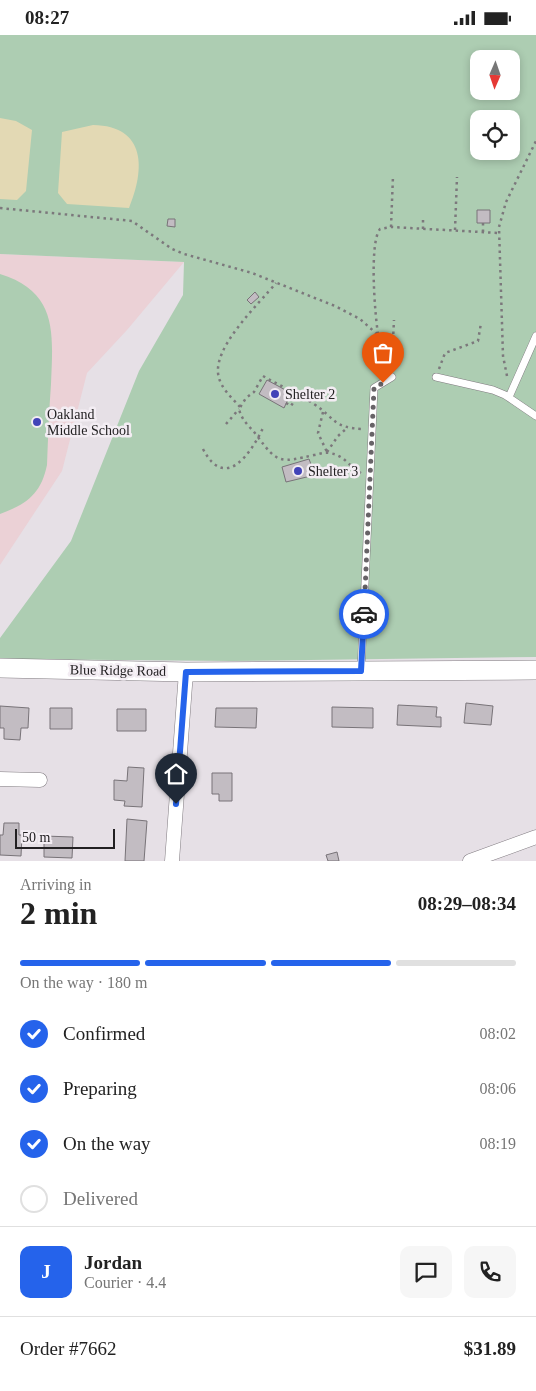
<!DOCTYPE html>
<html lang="en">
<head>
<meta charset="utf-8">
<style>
  body { margin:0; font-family:"Times New Roman",serif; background:#f6f6f6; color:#222; height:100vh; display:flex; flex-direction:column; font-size:19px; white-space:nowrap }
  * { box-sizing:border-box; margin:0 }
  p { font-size:16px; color:#767676 }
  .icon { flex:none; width:28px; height:28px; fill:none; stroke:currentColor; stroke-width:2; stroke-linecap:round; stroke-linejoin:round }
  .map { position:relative; height:826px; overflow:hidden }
  .sheet { display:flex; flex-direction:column; background:#fff; flex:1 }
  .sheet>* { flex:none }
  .needle { width:32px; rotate:182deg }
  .buttons { position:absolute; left:470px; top:15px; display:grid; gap:10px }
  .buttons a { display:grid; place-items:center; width:50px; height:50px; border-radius:10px; background:#fff; box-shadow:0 2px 8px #0003; font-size:25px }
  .scale { position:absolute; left:15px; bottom:12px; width:100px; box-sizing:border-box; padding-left:5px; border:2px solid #222022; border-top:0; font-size:14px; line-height:18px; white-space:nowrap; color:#222022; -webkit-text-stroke:4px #f3edf3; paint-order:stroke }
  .pin { position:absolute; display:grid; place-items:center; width:42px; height:42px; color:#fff; margin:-51px -21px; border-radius:50% 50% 50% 0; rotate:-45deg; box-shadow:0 0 5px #0007 }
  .pin .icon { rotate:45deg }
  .courier { position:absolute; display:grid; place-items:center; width:50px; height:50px; margin:-25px; border:4px solid #2563eb; border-radius:50%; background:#fff; color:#222; box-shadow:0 1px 6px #0007 }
  .overview em { font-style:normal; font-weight:700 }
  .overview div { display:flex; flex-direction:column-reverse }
  .overview { display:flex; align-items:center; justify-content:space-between; height:85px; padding:0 20px }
  h1 { font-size:32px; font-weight:700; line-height:38px }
  .bar { display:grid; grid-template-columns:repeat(4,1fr); gap:8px 5px; align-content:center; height:60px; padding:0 20px }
  .bar i { height:6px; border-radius:4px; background:#e0e0e0 }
  .bar .selected { background:#2563eb }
  .bar p { grid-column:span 4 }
  .line { display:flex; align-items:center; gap:12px; padding:0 20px; border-top:1px solid #e0e0e0 }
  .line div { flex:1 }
  .round { display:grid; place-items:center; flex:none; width:52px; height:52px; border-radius:10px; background:#f6f6f6 }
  ol { padding:0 20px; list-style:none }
  li { display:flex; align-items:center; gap:15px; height:55px }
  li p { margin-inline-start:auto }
  li .icon { padding:5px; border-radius:50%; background:#2563eb; color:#fff; stroke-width:4 }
  li:last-child { color:#767676 }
  li i { width:28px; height:28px; border:2px solid #e0e0e0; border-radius:50% }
  .status { display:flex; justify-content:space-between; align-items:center; height:35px; padding:0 25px; background:#fff; direction:ltr }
  .status svg { height:14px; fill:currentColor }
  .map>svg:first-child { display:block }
</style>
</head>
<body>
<div class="status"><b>08:27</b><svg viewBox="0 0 49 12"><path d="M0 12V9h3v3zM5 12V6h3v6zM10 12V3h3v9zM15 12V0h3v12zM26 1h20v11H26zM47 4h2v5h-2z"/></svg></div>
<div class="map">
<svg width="536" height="826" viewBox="0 0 536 826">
  <rect width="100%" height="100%" fill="#e6e0e6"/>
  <path fill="#ebd1d6" d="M0 219 184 227 127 295 87 338 62 436 0 530Z"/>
  <path fill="#adcdb2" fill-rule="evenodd" d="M0 0H536V622L232 626 0 624V603L71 506 139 336 183 260 184 227 0 219ZM479 24H511V56H479ZM479 84H511V116H479Z
    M0 239C58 257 53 298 51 349 49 376 48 403 47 430 41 459 27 469 0 479Z"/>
  <path fill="#e3d9b4" d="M0 83 16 86 32 95 26 156 17 165 0 164Z
    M93 90C147 91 145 135 129 173L67 169 58 158 62 97Z"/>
  <path fill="#c2bcc2" stroke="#787378" d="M477 175H490V188H477Z
    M168 184H175V192L167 191Z
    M255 257 259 262 251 269 247 265Z
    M267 345 291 358 284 373 259 359Z
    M309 424 315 440 286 447 282 432Z
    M466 668 493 671 491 690 464 688Z
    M398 670 437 672 436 682H441V692L397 690Z
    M0 671 29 673 28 693H21L20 705 4 704V693H0Z
    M332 672 373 673V693L332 692Z
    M50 673H72V694H50Z
    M216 673H257L256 693 215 692Z
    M117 674H146V696H117Z
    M128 732 144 733 142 772 124 771 125 766 114 765V745L127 746Z
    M212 738H232V766H219V759H212Z
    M127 784 147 786 144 826H125Z
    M4 788H19V800H22L21 821 0 820V800H3Z
    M44 801 73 802 72 823 44 822Z
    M337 817 339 826H328L326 820Z"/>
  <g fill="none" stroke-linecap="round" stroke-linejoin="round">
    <g stroke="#807b80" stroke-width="8">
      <path id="lane" d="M436 342 493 355 505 360 536 381
        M509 362 536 301
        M361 635 374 353 392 342"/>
    </g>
    <g stroke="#807b80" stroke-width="15">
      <path id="street" d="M0 744 40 745
        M172 826 186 637
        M470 826 536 802"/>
    </g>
    <g stroke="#807b80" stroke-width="20">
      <path id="secondary" d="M0 633 186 637 536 635"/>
    </g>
    <path stroke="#7c787c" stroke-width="2.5" stroke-dasharray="2.5 4" stroke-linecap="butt" d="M0 173 132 186 172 214 184 219 252 238 335 271 360 284 378 300 382 309 384 333 387 335
      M483 188V197
      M391 192 393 141
      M423 194V183
      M455 195 457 142
      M378 299C375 280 369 208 380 194L391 192 499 198
      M392 325 394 285
      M439 334 445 318 478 306 481 288
      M507 341 503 321 499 192 506 167 536 106
      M286 368 291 371 298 360
      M240 372C232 363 222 354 219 343 210 314 259 269 276 248
      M323 377 318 398 327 417
      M226 389 239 374
      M203 414C225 456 250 420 263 393
      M327 417 338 401 346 394
      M361 438C349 432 345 420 329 418 324 417 319 419 314 420 282 427 278 430 258 402 251 392 242 387 239 374L246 363 254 357 263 341C280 351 298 358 314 369 335 383 333 393 363 394"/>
    <use href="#lane" stroke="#fff" stroke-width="7"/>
    <use href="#street" stroke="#fff" stroke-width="14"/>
    <use href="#secondary" stroke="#fff" stroke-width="19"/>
  </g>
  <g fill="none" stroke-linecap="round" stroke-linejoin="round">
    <path stroke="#676367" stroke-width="5" stroke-dasharray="0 9" d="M364 579 374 353 383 348"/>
    <path stroke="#2563eb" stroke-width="6" d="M176 769 186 637 361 636 364 579"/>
  </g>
  <g fill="#4243b8" stroke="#f3edf3" stroke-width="2">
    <circle cx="275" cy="359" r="5"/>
    <circle cx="37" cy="387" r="5"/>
    <circle cx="298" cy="436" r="5"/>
  </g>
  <g text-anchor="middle" stroke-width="5" stroke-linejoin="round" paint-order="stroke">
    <g font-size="14" fill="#222022" stroke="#f3edf3" text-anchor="start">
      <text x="285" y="364">Shelter 2</text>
      <text x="47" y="384">Oakland<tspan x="47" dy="16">Middle School</tspan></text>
      <text x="308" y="441">Shelter 3</text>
    </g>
    <g font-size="14" fill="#222022" stroke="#f3edf3">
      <text transform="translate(118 635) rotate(1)" y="5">Blue Ridge Road</text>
    </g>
  </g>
</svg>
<div class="buttons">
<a><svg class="needle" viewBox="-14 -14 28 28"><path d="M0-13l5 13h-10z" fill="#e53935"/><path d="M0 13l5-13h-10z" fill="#767676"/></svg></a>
<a><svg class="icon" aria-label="locate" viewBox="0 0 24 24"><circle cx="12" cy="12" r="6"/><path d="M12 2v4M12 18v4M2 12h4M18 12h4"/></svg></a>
</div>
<div class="scale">50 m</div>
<div class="pin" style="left:383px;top:348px;background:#ea580c"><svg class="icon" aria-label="bag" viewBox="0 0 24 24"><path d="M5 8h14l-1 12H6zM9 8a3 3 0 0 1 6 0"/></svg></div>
<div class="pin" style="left:176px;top:769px;background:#1f2937"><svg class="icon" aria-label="home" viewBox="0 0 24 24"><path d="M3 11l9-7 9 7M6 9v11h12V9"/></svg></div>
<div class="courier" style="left:364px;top:579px"><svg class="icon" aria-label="car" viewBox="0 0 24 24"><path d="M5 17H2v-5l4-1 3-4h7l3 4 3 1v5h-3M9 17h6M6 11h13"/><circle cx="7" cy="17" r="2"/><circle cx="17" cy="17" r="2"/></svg></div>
</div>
<section class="sheet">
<div class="overview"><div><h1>2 min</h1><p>Arriving in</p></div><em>08:29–08:34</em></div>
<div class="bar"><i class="selected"></i><i class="selected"></i><i class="selected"></i><i></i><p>On the way · 180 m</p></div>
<ol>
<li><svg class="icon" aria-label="check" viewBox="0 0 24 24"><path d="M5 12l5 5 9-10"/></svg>Confirmed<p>08:02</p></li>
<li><svg class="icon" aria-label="check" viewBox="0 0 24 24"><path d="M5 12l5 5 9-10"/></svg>Preparing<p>08:06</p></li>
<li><svg class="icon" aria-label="check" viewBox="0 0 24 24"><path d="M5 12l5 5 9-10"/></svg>On the way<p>08:19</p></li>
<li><i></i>Delivered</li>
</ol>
<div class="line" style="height:90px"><b class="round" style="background:#2563eb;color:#fff">J</b><div><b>Jordan</b><p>Courier · 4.4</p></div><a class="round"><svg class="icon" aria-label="chat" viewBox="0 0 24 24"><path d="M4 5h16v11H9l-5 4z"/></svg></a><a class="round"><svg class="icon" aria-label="phone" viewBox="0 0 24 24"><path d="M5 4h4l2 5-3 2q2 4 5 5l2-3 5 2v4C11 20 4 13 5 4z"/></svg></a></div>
<div class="line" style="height:65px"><div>Order #7662</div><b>$31.89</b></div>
</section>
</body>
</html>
